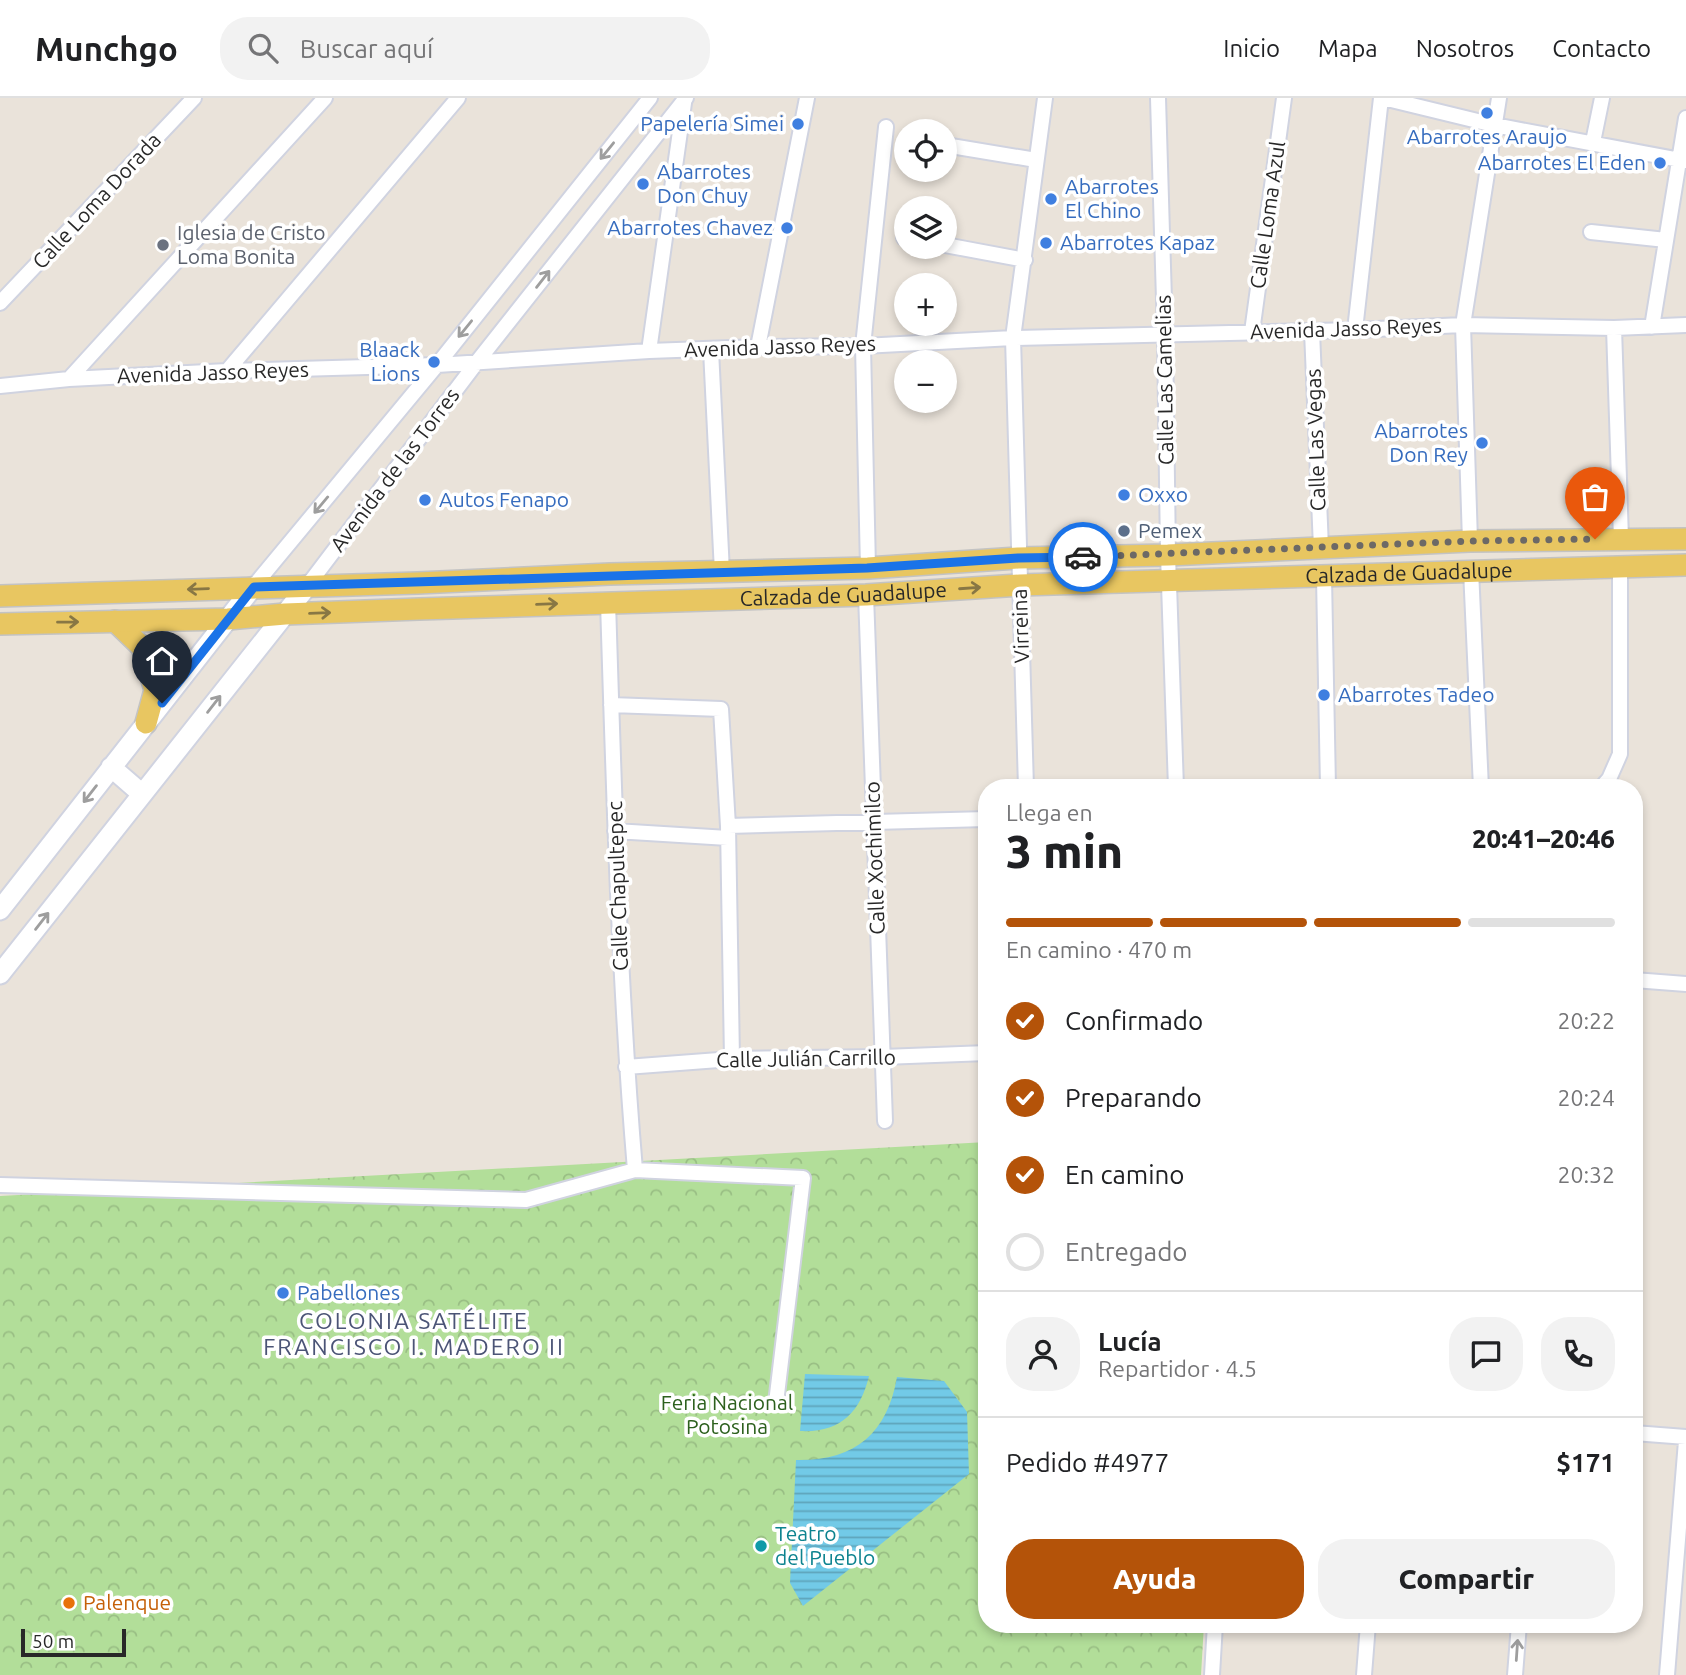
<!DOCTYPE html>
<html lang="es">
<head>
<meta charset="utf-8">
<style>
  body { margin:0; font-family:Ubuntu,sans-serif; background:#f2f2f2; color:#202124; height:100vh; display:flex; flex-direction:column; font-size:26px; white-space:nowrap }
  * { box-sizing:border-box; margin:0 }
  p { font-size:23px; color:#757577 }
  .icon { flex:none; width:38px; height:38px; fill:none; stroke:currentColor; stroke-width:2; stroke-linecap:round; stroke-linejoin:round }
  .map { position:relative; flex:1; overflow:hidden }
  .side { position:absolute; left:978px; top:681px; width:665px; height:854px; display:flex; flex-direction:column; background:#fff; border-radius:28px; box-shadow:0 4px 10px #0003 }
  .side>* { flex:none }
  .controls { position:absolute; left:894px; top:21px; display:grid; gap:14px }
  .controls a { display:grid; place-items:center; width:63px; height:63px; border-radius:50%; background:#fff; box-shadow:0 4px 10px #0003; font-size:35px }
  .scale { position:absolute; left:21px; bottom:18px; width:105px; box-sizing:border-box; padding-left:7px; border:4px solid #282828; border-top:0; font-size:19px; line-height:24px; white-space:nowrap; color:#282828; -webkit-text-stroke:5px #fff; paint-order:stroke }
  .pin { position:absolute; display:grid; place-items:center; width:60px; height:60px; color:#fff; margin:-72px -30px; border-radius:50% 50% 50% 0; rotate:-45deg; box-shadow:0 0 7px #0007 }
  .pin .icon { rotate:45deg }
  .courier { position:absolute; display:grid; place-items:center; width:70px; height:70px; margin:-35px; border:5px solid #1a73e8; border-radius:50%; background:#fff; color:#222; box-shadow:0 2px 9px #0007 }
  .head em { font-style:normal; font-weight:800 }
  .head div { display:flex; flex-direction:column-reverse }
  .head { display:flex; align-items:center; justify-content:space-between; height:119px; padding:0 28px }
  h1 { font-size:46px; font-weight:800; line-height:52px }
  .bar { display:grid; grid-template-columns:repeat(4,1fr); gap:10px 7px; align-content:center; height:84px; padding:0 28px }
  .bar i { height:9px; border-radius:5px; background:#e0e0e0 }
  .bar .selected { background:#b45309 }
  .bar p { grid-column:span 4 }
  .line { display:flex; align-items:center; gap:18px; padding:0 28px; border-top:2px solid #e0e0e0 }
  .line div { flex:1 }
  .round { display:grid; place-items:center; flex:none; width:74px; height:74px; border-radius:28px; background:#f2f2f2 }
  ol { padding:0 28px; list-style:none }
  li { display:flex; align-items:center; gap:21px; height:77px }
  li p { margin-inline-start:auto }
  li .icon { padding:7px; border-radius:50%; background:#b45309; color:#fff; stroke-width:4 }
  li:last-child { color:#757577 }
  li i { width:38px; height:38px; border:4px solid #e0e0e0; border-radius:50% }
  .primary-button { display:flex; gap:14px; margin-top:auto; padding:14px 28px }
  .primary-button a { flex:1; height:80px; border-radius:28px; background:#b45309; color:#fff; font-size:28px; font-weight:800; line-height:80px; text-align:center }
  .primary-button a+a { background:#f2f2f2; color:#202124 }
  header { display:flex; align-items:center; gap:42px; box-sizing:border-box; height:98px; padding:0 35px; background:#fff; border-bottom:2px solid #e0e0e0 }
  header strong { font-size:33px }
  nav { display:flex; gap:38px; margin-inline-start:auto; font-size:24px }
  .search { width:490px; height:63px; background:#f2f2f2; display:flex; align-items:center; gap:18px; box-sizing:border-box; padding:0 24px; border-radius:28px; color:#757577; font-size:26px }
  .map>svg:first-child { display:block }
</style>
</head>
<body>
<header>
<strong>Munchgo</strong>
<div class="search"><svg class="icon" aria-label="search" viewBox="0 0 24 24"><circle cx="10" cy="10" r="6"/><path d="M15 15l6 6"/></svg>Buscar aquí</div>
<nav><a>Inicio</a><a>Mapa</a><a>Nosotros</a><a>Contacto</a></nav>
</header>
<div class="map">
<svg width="1686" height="1577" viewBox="0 0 1686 1577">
  <defs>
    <pattern id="park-crowns" width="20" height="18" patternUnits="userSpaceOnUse" patternTransform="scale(1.75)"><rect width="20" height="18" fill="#b2de99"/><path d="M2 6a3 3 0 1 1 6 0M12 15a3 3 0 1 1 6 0" fill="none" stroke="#99be84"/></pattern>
    <pattern id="water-rules" width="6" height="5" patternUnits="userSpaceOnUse" patternTransform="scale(1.75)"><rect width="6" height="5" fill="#72cae7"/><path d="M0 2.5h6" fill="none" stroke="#5ea4bb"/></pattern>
  </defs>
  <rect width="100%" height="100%" fill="#eae3da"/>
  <path fill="url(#park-crowns)" d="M987 1044V1526H1204L1201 1577H0V1098Z"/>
  <path fill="url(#water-rules)" d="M805 1276 869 1278C860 1315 840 1335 800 1333Z
    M897 1279 944 1283 967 1314 969 1376 803 1508 790 1485 796 1362C855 1363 887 1336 897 1279Z"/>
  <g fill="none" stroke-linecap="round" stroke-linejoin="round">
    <g stroke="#d0d3e0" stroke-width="18">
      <path id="street" d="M1158 0 1165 236 1168 457 1176 690
        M1383 0 1494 27 1686 63
        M1593 44 1602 0
        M945 47 1036 62
        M1591 134 1666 142
        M904 140H906
        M945 147 1025 162
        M0 205 194 0
        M1652 229 1686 20
        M1614 230 1621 441
        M1355 232 1381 0
        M1312 233 1321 450
        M1252 234 1284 0
        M758 249 807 0
        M711 252 722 474
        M649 253 684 5
        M227 273 458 0
        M69 281 325 0
        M0 288 69 281 227 273 437 267 649 253 758 249 863 248 1013 240 1355 232 1463 227 1614 230 1686 227
        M1470 443 1463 227 1499 0
        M868 470 863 248 886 29
        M1471 472 1481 690
        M1324 479 1328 690
        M308 487 477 264 686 0
        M253 489 437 267 650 0
        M866 497 885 1023
        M608 504C614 694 619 883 635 1072
        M611 607 721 611 728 728 732 961
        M1026 690 1013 240 1045 0
        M1601 690 1609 681 1620 656V467
        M728 728 987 721
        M615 733 728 740
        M1634 882 1686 886
        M626 969 732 961 883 959 987 955
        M0 1087 526 1102 635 1072 803 1080 776 1305
        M1634 1335 1686 1339
        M1212 1577 1215 1526
        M1364 1577 1368 1526
        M1515 1577 1519 1526
        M1667 1577 1686 1343"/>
    </g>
    <g stroke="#d0d3e0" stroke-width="23">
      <path id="secondary" d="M111 669 142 696
        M0 812 253 489
        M0 876 308 487"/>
    </g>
    <g stroke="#c3c3c3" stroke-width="24">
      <g id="primary">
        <path d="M0 498 418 485 610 476 868 470 1018 460 1168 457 1470 443 1686 441"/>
        <path d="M115 523 142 549 155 592 146 625"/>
        <path id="s1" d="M0 526 228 521 285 516 419 511 866 497 1020 487 1686 467"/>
      </g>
    </g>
    <use href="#street" stroke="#fff" stroke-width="14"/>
    <use href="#secondary" stroke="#fff" stroke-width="19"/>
    <use href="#primary" stroke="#e8c661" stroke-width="21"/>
  </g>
  <defs><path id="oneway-shaft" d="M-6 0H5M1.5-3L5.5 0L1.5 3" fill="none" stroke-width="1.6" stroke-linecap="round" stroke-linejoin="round" transform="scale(1.75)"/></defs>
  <g stroke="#9e9e9e">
    <use href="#oneway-shaft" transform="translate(607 53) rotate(129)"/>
    <use href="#oneway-shaft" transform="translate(543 181) rotate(-52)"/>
    <use href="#oneway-shaft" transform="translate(465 231) rotate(129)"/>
    <use href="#oneway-shaft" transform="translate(321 407) rotate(130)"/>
    <use href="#oneway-shaft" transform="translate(214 606) rotate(-52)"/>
    <use href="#oneway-shaft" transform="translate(90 696) rotate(128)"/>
    <use href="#oneway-shaft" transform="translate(42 823) rotate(-52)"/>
    <use href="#oneway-shaft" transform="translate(1517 1552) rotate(-86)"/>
  </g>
  <g stroke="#874">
    <use href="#oneway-shaft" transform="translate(970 490) rotate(-4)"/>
    <use href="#oneway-shaft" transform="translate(198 491) rotate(178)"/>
    <use href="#oneway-shaft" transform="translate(547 506) rotate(-2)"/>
    <use href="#oneway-shaft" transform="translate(320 515) rotate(-2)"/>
    <use href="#oneway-shaft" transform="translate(68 524) rotate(-1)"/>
  </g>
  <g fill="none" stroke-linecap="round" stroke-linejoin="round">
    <path stroke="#6c6966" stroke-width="7" stroke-dasharray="0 12.6" d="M1083 459 1470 443 1595 441"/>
    <path stroke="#1a73e8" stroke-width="9" d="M162 605 254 489 867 470 1018 460 1083 459"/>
  </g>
  <g fill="#3f7fe0" stroke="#fff" stroke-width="2.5">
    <circle cx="1487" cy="15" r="7"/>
    <circle cx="798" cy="26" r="7"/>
    <circle cx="1660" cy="65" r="7"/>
    <circle cx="643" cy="86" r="7"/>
    <circle cx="1051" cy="101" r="7"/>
    <circle cx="787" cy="130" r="7"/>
    <circle cx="1046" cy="145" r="7"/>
    <circle cx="434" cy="264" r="7"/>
    <circle cx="1482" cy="345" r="7"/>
    <circle cx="1124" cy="397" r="7"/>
    <circle cx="425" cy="402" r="7"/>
    <circle cx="1324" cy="597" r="7"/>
    <circle cx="283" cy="1195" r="7"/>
  </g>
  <circle fill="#6b7280" stroke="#fff" stroke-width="2.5" cx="163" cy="147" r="7"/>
  <circle fill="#5c6f8a" stroke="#fff" stroke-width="2.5" cx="1124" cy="433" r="7"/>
  <circle fill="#0f9aa8" stroke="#fff" stroke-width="2.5" cx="761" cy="1448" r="7"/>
  <circle fill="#e8710a" stroke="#fff" stroke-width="2.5" cx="69" cy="1505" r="7"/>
  <g text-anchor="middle" stroke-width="7" stroke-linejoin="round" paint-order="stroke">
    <g font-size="21" fill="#366cbe" stroke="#fff" text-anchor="start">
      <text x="784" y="33" text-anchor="end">Papelería Simei</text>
      <text x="1487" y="46" text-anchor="middle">Abarrotes Araujo</text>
      <text x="1646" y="72" text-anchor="end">Abarrotes El Eden</text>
      <text x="657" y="81">Abarrotes<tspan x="657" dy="24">Don Chuy</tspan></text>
      <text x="1065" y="96">Abarrotes<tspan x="1065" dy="24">El Chino</tspan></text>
      <text x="773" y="137" text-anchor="end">Abarrotes Chavez</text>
      <text x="1060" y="152">Abarrotes Kapaz</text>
      <text x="420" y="259" text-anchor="end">Blaack<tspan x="420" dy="24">Lions</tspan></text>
      <text x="1468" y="340" text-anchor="end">Abarrotes<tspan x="1468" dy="24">Don Rey</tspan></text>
      <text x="1138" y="404">Oxxo</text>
      <text x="439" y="409">Autos Fenapo</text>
      <text x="1338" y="604">Abarrotes Tadeo</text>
      <text x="297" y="1202">Pabellones</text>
    </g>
    <g font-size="21" fill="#282828" stroke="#fff">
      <text transform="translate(97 103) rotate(-47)" y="7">Calle Loma Dorada</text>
      <text transform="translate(1268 117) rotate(-82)" y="7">Calle Loma Azul</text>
      <text transform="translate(1346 231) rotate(-2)" y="7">Avenida Jasso Reyes</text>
      <text transform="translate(780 249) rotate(-2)" y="7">Avenida Jasso Reyes</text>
      <text transform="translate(213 275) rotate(-2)" y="7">Avenida Jasso Reyes</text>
      <text transform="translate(1165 282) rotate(-91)" y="7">Calle Las Camelias</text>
      <text transform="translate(1316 342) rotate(-92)" y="7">Calle Las Vegas</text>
      <text transform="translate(395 372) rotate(-53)" y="7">Avenida de las Torres</text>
      <text dy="7" stroke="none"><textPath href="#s1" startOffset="1410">Calzada de Guadalupe</textPath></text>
      <text dy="7" stroke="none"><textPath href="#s1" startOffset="844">Calzada de Guadalupe</textPath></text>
      <text transform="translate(1021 528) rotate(-92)" y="7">Virreina</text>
      <text transform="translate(875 760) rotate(-92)" y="7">Calle Xochimilco</text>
      <text transform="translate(618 788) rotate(-92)" y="7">Calle Chapultepec</text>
      <text transform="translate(806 961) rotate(-1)" y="7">Calle Julián Carrillo</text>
    </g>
    <g font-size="21" fill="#5b616d" stroke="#fff" text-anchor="start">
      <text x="177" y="142">Iglesia de Cristo<tspan x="177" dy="24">Loma Bonita</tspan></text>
    </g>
    <g font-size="21" fill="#4e5e75" stroke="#fff" text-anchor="start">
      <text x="1138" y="440">Pemex</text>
    </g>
    <g font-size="21" fill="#2c601d" stroke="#fff">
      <text x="727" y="1312">Feria Nacional<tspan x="727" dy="24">Potosina</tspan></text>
    </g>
    <g font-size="21" fill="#0d838f" stroke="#fff" text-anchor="start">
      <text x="775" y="1443">Teatro<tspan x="775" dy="24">del Pueblo</tspan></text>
    </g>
    <g font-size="21" fill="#c56008" stroke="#fff" text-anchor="start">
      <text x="83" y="1512">Palenque</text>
    </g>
    <g font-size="23" letter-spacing="2" fill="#4b5476" stroke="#fff">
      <text x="414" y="1231">COLONIA SATÉLITE<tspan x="414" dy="26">FRANCISCO I. MADERO II</tspan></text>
    </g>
  </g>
</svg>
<div class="controls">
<a><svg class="icon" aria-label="locate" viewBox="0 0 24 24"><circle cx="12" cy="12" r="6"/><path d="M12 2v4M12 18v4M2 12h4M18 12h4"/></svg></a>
<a><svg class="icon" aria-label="layers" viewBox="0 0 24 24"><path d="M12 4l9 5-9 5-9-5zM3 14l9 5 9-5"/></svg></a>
<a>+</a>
<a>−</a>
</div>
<div class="scale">50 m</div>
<div class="pin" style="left:1595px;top:441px;background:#ea580c"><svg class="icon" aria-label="bag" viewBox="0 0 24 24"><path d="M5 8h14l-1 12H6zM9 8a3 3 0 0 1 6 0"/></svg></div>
<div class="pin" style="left:162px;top:605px;background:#1f2937"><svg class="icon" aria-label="home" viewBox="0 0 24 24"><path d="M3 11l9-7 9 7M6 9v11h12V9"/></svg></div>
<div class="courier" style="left:1083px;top:459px"><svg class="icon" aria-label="car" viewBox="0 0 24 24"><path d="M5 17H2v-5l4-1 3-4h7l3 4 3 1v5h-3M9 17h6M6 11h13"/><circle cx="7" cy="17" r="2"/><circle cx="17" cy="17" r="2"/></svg></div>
<section class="side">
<div class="head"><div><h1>3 min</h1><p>Llega en</p></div><em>20:41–20:46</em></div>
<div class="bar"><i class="selected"></i><i class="selected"></i><i class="selected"></i><i></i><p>En camino · 470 m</p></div>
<ol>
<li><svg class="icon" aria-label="check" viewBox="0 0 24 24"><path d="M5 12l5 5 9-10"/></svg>Confirmado<p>20:22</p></li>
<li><svg class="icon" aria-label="check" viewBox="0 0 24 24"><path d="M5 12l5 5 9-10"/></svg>Preparando<p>20:24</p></li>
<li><svg class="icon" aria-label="check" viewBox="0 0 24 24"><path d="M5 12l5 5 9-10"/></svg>En camino<p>20:32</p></li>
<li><i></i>Entregado</li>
</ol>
<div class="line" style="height:126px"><a class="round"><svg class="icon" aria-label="person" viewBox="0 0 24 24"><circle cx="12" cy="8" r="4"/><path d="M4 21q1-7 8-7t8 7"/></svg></a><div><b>Lucía</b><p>Repartidor · 4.5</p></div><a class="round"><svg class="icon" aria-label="chat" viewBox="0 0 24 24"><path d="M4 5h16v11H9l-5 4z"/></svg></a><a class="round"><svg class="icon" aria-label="phone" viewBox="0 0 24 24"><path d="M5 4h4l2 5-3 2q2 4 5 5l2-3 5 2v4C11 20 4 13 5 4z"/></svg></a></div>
<div class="line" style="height:91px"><div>Pedido #4977</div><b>$171</b></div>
<div class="primary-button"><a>Ayuda</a><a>Compartir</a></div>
</section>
</div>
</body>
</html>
